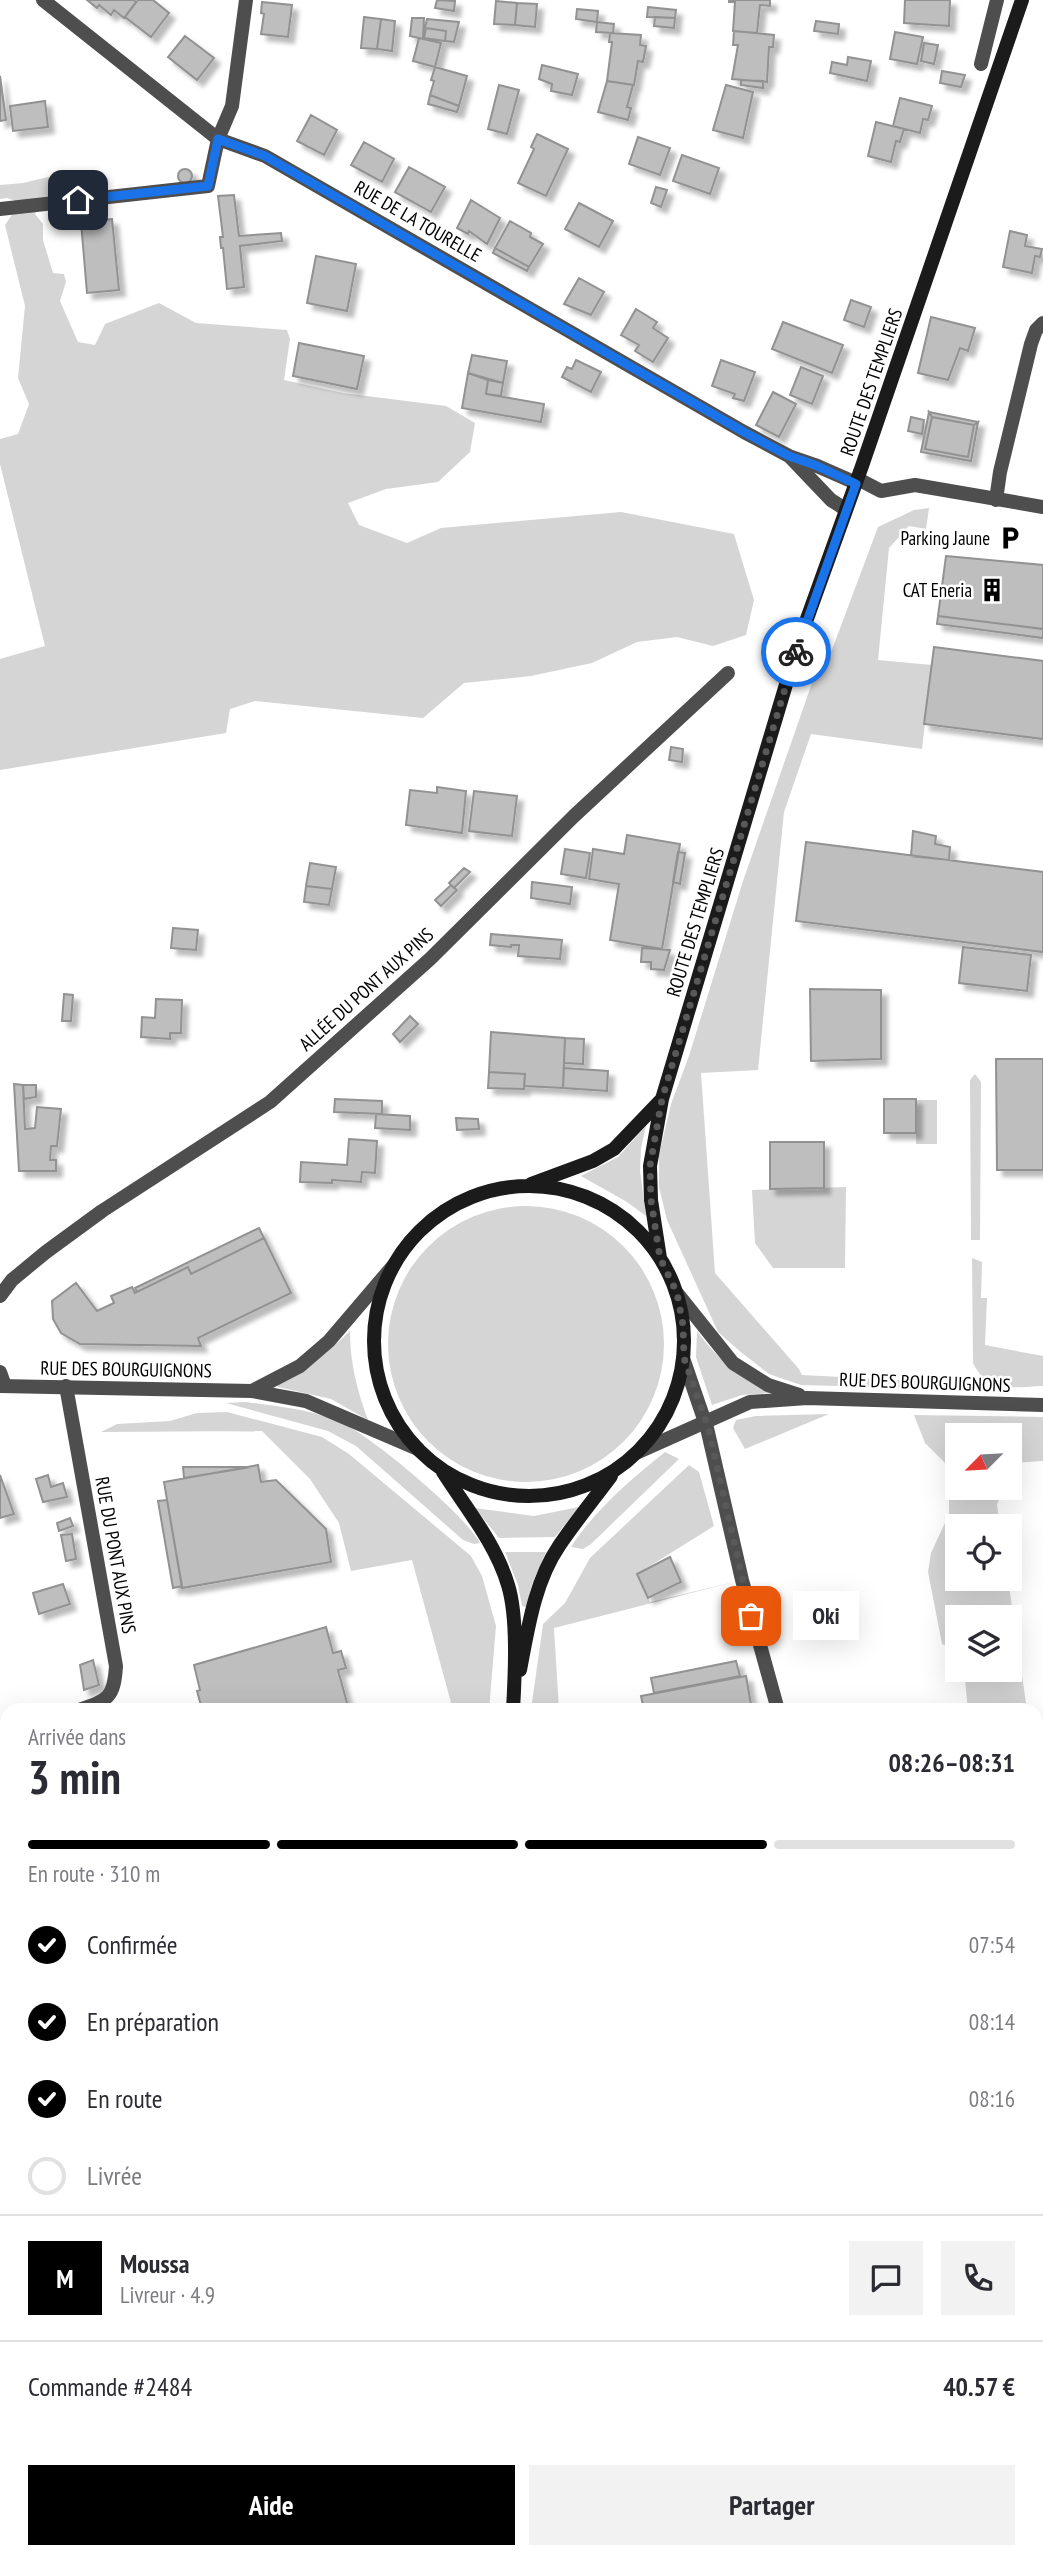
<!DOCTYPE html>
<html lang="fr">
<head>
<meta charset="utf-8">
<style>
  body { margin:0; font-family:"PT Sans Narrow",sans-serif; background:#f2f2f3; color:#2b2b33; height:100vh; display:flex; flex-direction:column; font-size:26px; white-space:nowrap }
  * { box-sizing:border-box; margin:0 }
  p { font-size:23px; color:#7c7c81 }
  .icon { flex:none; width:38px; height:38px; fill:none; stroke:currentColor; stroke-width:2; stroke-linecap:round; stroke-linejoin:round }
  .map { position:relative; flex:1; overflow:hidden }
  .panel { position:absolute; left:0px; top:1703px; width:1043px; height:856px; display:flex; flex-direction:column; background:#fff; border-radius:21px 21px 0 0; box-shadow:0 7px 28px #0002 }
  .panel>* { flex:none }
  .needle { width:46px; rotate:246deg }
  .controls { position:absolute; left:945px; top:1423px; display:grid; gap:14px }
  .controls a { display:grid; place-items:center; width:77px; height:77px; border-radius:0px; background:#fff; box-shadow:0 7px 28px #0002; font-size:35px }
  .pin { position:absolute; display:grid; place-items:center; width:60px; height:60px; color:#fff; margin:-30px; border-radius:14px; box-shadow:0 4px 10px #0006 }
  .courier { position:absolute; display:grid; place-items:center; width:70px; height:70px; margin:-35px; border:5px solid #1a73e8; border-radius:50%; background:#fff; color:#222; box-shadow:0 2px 9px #0007 }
  .bubble { position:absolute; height:49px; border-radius:0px; background:#fff; box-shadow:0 7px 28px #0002; font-size:23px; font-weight:700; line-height:49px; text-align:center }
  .overview em { font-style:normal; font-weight:700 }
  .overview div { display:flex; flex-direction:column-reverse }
  .overview { display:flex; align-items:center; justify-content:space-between; height:119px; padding:0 28px }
  h1 { font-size:46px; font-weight:700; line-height:52px }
  .bar { display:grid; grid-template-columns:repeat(4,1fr); gap:10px 7px; align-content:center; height:84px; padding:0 28px }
  .bar i { height:9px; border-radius:5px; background:#e1e1e2 }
  .bar .active { background:#000 }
  .bar p { grid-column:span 4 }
  .line { display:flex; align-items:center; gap:18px; padding:0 28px; border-top:2px solid #e1e1e2 }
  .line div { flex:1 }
  .round { display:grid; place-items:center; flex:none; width:74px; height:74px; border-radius:0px; background:#f2f2f3 }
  ol { padding:0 28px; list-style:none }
  li { display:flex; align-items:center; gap:21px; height:77px }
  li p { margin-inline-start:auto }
  li .icon { padding:7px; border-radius:50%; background:#000; color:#fff; stroke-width:4 }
  li:last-child { color:#7c7c81 }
  li i { width:38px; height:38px; border:4px solid #e1e1e2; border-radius:50% }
  .primary-button { display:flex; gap:14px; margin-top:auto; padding:14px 28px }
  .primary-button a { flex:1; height:80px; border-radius:0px; background:#000; color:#fff; font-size:28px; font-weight:700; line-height:80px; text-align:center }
  .primary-button a+a { background:#f2f2f3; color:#2b2b33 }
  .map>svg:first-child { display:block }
</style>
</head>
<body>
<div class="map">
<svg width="1043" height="2557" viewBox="0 0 1043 2557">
  <defs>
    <filter id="shadow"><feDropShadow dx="6" dy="6" stdDeviation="2" flood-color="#0004"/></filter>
  </defs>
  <rect width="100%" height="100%" fill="#fff"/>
  <path fill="#d5d5d5" d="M99 173 104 188 95 200 40 204 35 214 43 224V240L53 273 64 274 66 282 60 301 78 342 95 345 105 324 159 303 196 323 287 330 290 339 284 380 343 393 446 406 475 423 470 452 438 482 386 489 348 503 359 525 407 543 441 528 621 512 734 534 754 600 746 635 713 646 677 637 637 642 592 663 531 676 464 683 423 718 255 701 230 709 226 733 0 770V659L45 646 0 464V439L18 434 29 404 18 378 25 306 5 225 15 210 16 201 7 198 0 199V185L23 183 48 177Z
    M929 508 926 529 909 526 889 548 878 660 932 665 922 749 811 734 784 812 758 1070 701 1073 715 1273 799 1369 802 1375 918 1381 930 1376 923 1385 916 1388 801 1385 769 1374 742 1353 718 1332 667 1220 659 1187V1155L671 1104 689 1056 743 881 820 660 827 663 878 527 914 510Z
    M975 1074 981 1082 980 1240H971L970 1080Z
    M916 1100H937V1144H916Z
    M646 1126 641 1148 640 1171 646 1216 627 1202 581 1176 618 1157Z
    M846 1187 845 1268H773L755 1243 752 1190Z
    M388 1344a138 138 0 1 1 276 0a138 138 0 1 1-276 0Z
    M972 1258 982 1262 981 1298H987L985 1345 1043 1356V1386C1013 1387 988 1394 973 1363Z
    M350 1331C350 1363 357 1390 368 1420L331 1399 278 1387 277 1382C304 1367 328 1353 350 1331Z
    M697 1331C717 1359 739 1377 770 1393L742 1395 712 1405 696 1357Z
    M246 1402C281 1407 320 1410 351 1428 381 1445 464 1514 480 1543L474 1544 463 1540 356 1446 328 1431 226 1403Z
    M227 1412 322 1437 349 1454 471 1556 482 1576 496 1626 489 1710H453L412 1560 351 1571 339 1523 310 1479 262 1431 101 1432 117 1424 170 1421 197 1413Z
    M829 1414 745 1449 733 1428 736 1420 756 1416Z
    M914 1415 1043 1417V1461L1012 1463 1010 1467V1435H957V1488H1003L997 1505 1000 1526H957V1578L1008 1579 1027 1710H968L964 1670H1010V1617H957V1650L942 1644 928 1572 931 1553 949 1514V1467L925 1443Z
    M665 1452 679 1459 591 1544 583 1549 571 1547C595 1510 630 1480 665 1452Z
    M689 1465 699 1472 714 1526 637 1574 650 1602 742 1580 554 1628 559 1710H531L543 1624 565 1603 590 1558Z
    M579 1507 555 1537 499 1538 475 1508 534 1516Z
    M505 1552H546L532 1584 526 1607 522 1606 518 1585Z"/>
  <path fill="#bebebe" stroke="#929292" stroke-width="2" filter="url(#shadow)" d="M87 0H134L136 2 124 18 114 10 111 15 99 5 97 8Z
    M138 0H153L169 13 151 37 125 17Z
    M437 0 455 1 454 11 435 8Z
    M729 0H770V6L760 5 757 33 733 31 735 2H729Z
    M905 0H950L949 26 904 23Z
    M496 1 517 3 515 25 494 24Z
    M262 2 292 5 288 37 261 34 264 14 261 13Z
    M517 3 537 4 535 27 515 25Z
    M648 7 676 10 675 18 647 17Z
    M577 9 598 11 597 22 576 19Z
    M364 17 381 19 377 49 361 48Z
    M655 17 675 18 674 28 654 26Z
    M412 18H424L423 39 410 36Z
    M381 19 395 21 392 51 377 49Z
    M427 19 459 22 454 42 445 41 446 31 425 28Z
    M816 21 839 24 838 34 814 31Z
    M597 22 614 24 613 33 596 32Z
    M426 28 446 31 445 41 424 38Z
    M734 31 774 35 773 47H769L767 82 732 79 738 45H733Z
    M895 32 923 37 917 64 890 59Z
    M610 33 641 35 640 45 646 46 643 62 638 61 634 85 607 81 612 42H609Z
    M185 36 214 58 197 80 168 57Z
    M419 38 441 43 435 67 413 61Z
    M924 43 938 45 934 64 921 61Z
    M848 57 871 61 867 81 830 73 832 62 847 65Z
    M542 65 578 74 572 95 551 91 552 84 539 79Z
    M435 67 467 76 459 106 430 95 434 81 431 80Z
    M942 71 965 75 961 87 940 83Z
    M0 76 6 120 0 121Z
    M741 80 763 81V88L741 85Z
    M607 81 633 85 627 107 631 108 628 120 598 112Z
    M499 85 519 90 507 134 488 129Z
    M726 85 753 92 743 138 713 130Z
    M430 95 459 106 457 112 428 104Z
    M900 98 932 106 928 120 923 119 920 133 893 126Z
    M45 101 48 127 13 131 10 106Z
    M311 115 337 130 324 155 297 141Z
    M876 122 904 129 900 142 896 141 891 162 868 156Z
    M537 134 568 149 546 196 518 183 534 149 531 147Z
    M638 137 670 148 660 175 629 164Z
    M364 142 394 159 382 182 351 165Z
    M682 155 719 168 710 194 673 181Z
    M409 167 445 187 431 212 395 192Z
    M178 176a7 7 0 1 1 14 0a7 7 0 1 1-14 0Z
    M656 187 667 190 661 207 651 203Z
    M234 195 239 236 281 233 282 241 240 246 244 287 227 289 223 248H221L220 237H223L218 196Z
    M471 200 500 218 487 244 469 231 468 234 457 228Z
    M579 203 613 221 599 247 565 229Z
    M112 219 119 290 87 293 81 222Z
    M510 221 531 233 530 237 543 244 529 267 495 248Z
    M1010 231 1027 235 1025 246 1042 249 1040 257 1035 256 1032 273 1003 267Z
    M495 248 529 267 527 271 493 253Z
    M316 256 356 264 347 311 307 303Z
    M579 278 604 292 591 315 564 304Z
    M851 300 871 307 864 327 844 320Z
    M636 309 657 322 653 328 668 338 653 362 635 351 639 345 621 335Z
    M931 317 975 328 968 351 960 348 948 380 918 373Z
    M783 322 843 345 832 373 772 349Z
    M299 343 364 356 357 389 293 376Z
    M472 355 507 361 503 383 468 373Z
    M576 360 601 372 591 392 562 377 567 367 572 369Z
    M721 360 755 372 744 401 733 398 735 394 712 386Z
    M801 367 823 376 812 404 790 395Z
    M468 373 488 380 486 394 544 404 541 422 462 408Z
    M488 380 503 383 501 396 486 394Z
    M773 392 796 404 779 437 756 425Z
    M929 412 978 422 974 425 932 417Z
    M929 412 932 417 925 449 968 457 974 425 978 422 971 461 921 452Z
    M911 417 924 420 922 434 908 431Z
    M932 417 974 425 968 457 925 449Z
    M946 556 1043 565V629L938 616Z
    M938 616 1043 629V638L937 624Z
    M934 647 1043 661V739L924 724Z
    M671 747 683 749 682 762 669 760Z
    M437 787 466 791 462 833 406 825 410 790 437 793Z
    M474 791 517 796 512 836 469 831Z
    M913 831 936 836 935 844 950 847 949 860 911 856Z
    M627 835 680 844 662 949 610 940 619 884 589 879 593 849 624 854Z
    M806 842 1043 872V952L796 921Z
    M565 849 590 853 586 878 561 874Z
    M678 852 685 853 680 884 673 882Z
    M310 863 336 867 332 889 306 886Z
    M464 868 470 872 454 888 449 883Z
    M532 882 572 887 570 904 531 898Z
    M451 885 457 890 441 906 435 900Z
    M306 886 332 889 329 905 304 902Z
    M173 928 198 930 196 950 171 948Z
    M491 934 562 940 560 959 518 956 519 945H511V947L490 945Z
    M963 947 1031 955 1027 991 959 983Z
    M642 948 670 950 664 970 651 969V962H641Z
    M810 989 881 990V1059L811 1061Z
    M64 994 73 995 71 1021H62Z
    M156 999 182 1000 181 1033H170V1039L141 1037 142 1017 155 1018Z
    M410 1016 418 1024 400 1042 393 1034Z
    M491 1032 565 1038 563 1088 524 1086 525 1074 489 1072Z
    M565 1038 584 1039 583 1064 564 1063Z
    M996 1059H1043V1170H997Z
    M564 1068 608 1071 607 1091 563 1088Z
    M489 1072 525 1074 524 1089 488 1088Z
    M14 1084 23 1085 25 1129 35 1128 37 1107 61 1109 57 1146H51L50 1160H56V1171H19Z
    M23 1085H36V1097L24 1099Z
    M335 1099 382 1101V1114L334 1112Z
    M884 1099H916V1133H884Z
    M376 1114 410 1116V1130L375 1128Z
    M456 1118 478 1119 479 1129 457 1130Z
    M349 1139 377 1141 375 1173 362 1172 361 1182 332 1180V1183L300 1182 301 1162 347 1165Z
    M770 1142H824V1188L770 1189Z
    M259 1228 264 1238 191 1274 188 1267 137 1292 135 1288Z
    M264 1238 291 1293 198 1338 201 1346 80 1344 61 1333 53 1319 52 1301 76 1283 97 1311 114 1303 111 1296 132 1287 135 1293 188 1267 191 1274Z
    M258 1465 261 1482 276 1480 326 1529 331 1562 182 1588 164 1482Z
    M183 1467H251L184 1478Z
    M0 1475 14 1514 0 1518Z
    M48 1475 51 1487 63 1483 67 1497 43 1502 36 1479Z
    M167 1500 182 1586 173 1588 158 1501Z
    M70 1518 73 1526 59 1531 57 1523Z
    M72 1534 76 1559 66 1561 61 1535Z
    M670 1557 681 1582 648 1598 637 1574Z
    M63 1584 70 1604 39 1614 33 1593Z
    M326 1627 333 1653 341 1651 346 1668 338 1670 349 1710 202 1709 197 1691 200 1690 194 1665Z
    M93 1660 99 1685 84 1690 80 1665Z
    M736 1661 740 1676 654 1693 651 1678Z
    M746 1676 752 1710H644L641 1696Z
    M7 1834V2077L0 2079V1836Z
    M1043 2043V2158L1036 2159V2044Z
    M1043 2356V2385L1036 2386V2358Z"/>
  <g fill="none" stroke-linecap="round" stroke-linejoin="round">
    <g stroke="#dbdbdb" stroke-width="21">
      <path id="primary" d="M1036 2285 1043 2283
        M1036 2319 1043 2321
        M0 2461 7 2459
        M0 2491 7 2490
        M0 2518 7 2520
        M57 2552 66 2557
        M118 2552 119 2557"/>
    </g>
    <path stroke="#4e4e4e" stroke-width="14" d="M43 0 218 139 265 156 744 432 789 456 815 465 856 483
      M981 64 997 0
      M0 209 208 186 218 139 232 106 246 0
      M790 457 831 500 845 509
      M858 479 881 491 915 485 1043 507
      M996 500 1000 472 1031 344 1036 330 1043 323
      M0 1296 12 1280 46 1252 102 1211 270 1102 430 959 574 816 728 673
      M683 1358 707 1428 742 1580 778 1710
      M0 1372 5 1386
      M66 1386 116 1666C114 1698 108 1700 79 1710
      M0 1737 7 1734
      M1036 2230 1043 2229"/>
    <path stroke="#4e4e4e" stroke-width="14" d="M677 1293 733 1363 768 1385 799 1395
      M0 1386 252 1391 306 1401 418 1449
      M252 1391 300 1366 329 1341 393 1266
      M638 1452 750 1402 807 1398 1043 1405
      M1036 2493 1043 2488
      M960 2557 965 2552"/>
    <path stroke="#1b1b1b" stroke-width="14" d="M531 1184 593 1161 614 1149 661 1100
      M374 1341a155 155 0 1 1 310 0a155 155 0 1 1-310 0Z
      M660 1258 651 1200 650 1166 662 1099 799 641 862 466 1022 0
      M443 1472C466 1508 496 1544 508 1585 518 1617 515 1675 513 1710
      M520 1670C528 1628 535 1581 559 1546 575 1522 594 1499 611 1476
      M703 2552 705 2557
      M716 2552 719 2557"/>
    <use href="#primary" stroke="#000" stroke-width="18"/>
  </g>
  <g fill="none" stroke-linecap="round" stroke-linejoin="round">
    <path stroke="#595959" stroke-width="7" stroke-dasharray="0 12.6" d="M751 1616 708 1427 684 1358 683 1325 677 1293 660 1258 651 1200 650 1166 662 1099 796 652"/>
    <path stroke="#1a73e8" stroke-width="9" d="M78 200 208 186 218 139 265 156 744 432 789 456 815 465 856 484 796 652"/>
  </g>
  <defs>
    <g id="parking-bare" transform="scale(1.89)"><path d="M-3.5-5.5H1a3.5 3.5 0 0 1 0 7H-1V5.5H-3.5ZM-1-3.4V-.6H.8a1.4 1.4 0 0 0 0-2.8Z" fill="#000" stroke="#fff" stroke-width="2.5" paint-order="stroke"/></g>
    <g id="building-bare" transform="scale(1.89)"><path d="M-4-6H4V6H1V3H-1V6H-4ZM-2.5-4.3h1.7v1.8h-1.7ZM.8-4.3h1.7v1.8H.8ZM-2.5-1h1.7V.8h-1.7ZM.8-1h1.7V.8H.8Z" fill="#000" stroke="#fff" stroke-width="2.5" paint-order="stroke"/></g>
  </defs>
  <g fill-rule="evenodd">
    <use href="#parking-bare" x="1010" y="538"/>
    <use href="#building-bare" x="992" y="590"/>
  </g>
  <g text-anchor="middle" stroke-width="5" stroke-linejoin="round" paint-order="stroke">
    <g font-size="19" fill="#000" stroke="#fff">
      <text transform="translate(418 221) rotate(30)" y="7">RUE DE LA TOURELLE</text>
      <text transform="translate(871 382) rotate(-71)" y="7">ROUTE DES TEMPLIERS</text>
      <text transform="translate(695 922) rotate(-73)" y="7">ROUTE DES TEMPLIERS</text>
      <text transform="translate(366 989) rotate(-42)" y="7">ALLÉE DU PONT AUX PINS</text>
      <text transform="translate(126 1369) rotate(1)" y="7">RUE DES BOURGUIGNONS</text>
      <text transform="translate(925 1382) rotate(2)" y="7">RUE DES BOURGUIGNONS</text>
      <text transform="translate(116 1555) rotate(80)" y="7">RUE DU PONT AUX PINS</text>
    </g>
    <g font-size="19" fill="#000" stroke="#fff" text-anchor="end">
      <text x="990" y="545">Parking Jaune</text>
      <text x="972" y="597">CAT Eneria</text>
    </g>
  </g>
</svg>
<div class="controls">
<a><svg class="needle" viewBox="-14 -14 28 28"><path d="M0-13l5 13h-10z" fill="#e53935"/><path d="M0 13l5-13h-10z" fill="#7c7c81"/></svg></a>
<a><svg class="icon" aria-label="locate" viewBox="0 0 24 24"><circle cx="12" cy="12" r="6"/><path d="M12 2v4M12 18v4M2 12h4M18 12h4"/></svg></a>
<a><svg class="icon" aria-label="layers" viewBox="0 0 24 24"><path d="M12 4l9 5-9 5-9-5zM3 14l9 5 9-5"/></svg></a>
</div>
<div class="pin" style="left:751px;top:1616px;background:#ea580c"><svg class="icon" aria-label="bag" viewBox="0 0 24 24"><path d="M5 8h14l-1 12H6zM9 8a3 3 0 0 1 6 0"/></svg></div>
<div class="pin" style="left:78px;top:200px;background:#1f2937"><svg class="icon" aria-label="home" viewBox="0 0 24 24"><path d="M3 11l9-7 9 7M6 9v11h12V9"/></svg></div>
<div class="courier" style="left:796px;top:652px"><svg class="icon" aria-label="bike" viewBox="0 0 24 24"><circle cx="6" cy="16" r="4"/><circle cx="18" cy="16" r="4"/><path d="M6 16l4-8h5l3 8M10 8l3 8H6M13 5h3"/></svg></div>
<div class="bubble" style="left:793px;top:1591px;width:66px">Oki</div>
<section class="panel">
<div class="overview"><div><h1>3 min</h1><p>Arrivée dans</p></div><em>08:26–08:31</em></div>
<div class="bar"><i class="active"></i><i class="active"></i><i class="active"></i><i></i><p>En route · 310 m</p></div>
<ol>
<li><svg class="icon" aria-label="check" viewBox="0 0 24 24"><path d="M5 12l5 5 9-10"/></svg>Confirmée<p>07:54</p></li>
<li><svg class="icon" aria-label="check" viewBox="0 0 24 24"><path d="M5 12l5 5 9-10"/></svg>En préparation<p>08:14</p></li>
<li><svg class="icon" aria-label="check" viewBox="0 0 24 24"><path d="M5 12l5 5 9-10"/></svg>En route<p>08:16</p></li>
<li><i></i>Livrée</li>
</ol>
<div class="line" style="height:126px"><b class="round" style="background:#000;color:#fff">M</b><div><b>Moussa</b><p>Livreur · 4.9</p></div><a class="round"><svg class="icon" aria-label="chat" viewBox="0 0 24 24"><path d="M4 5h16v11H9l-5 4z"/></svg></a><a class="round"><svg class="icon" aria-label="phone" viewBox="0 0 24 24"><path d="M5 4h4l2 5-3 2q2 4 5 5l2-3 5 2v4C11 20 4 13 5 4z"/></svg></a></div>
<div class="line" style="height:91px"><div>Commande #2484</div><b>40.57 €</b></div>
<div class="primary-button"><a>Aide</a><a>Partager</a></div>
</section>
</div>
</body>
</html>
